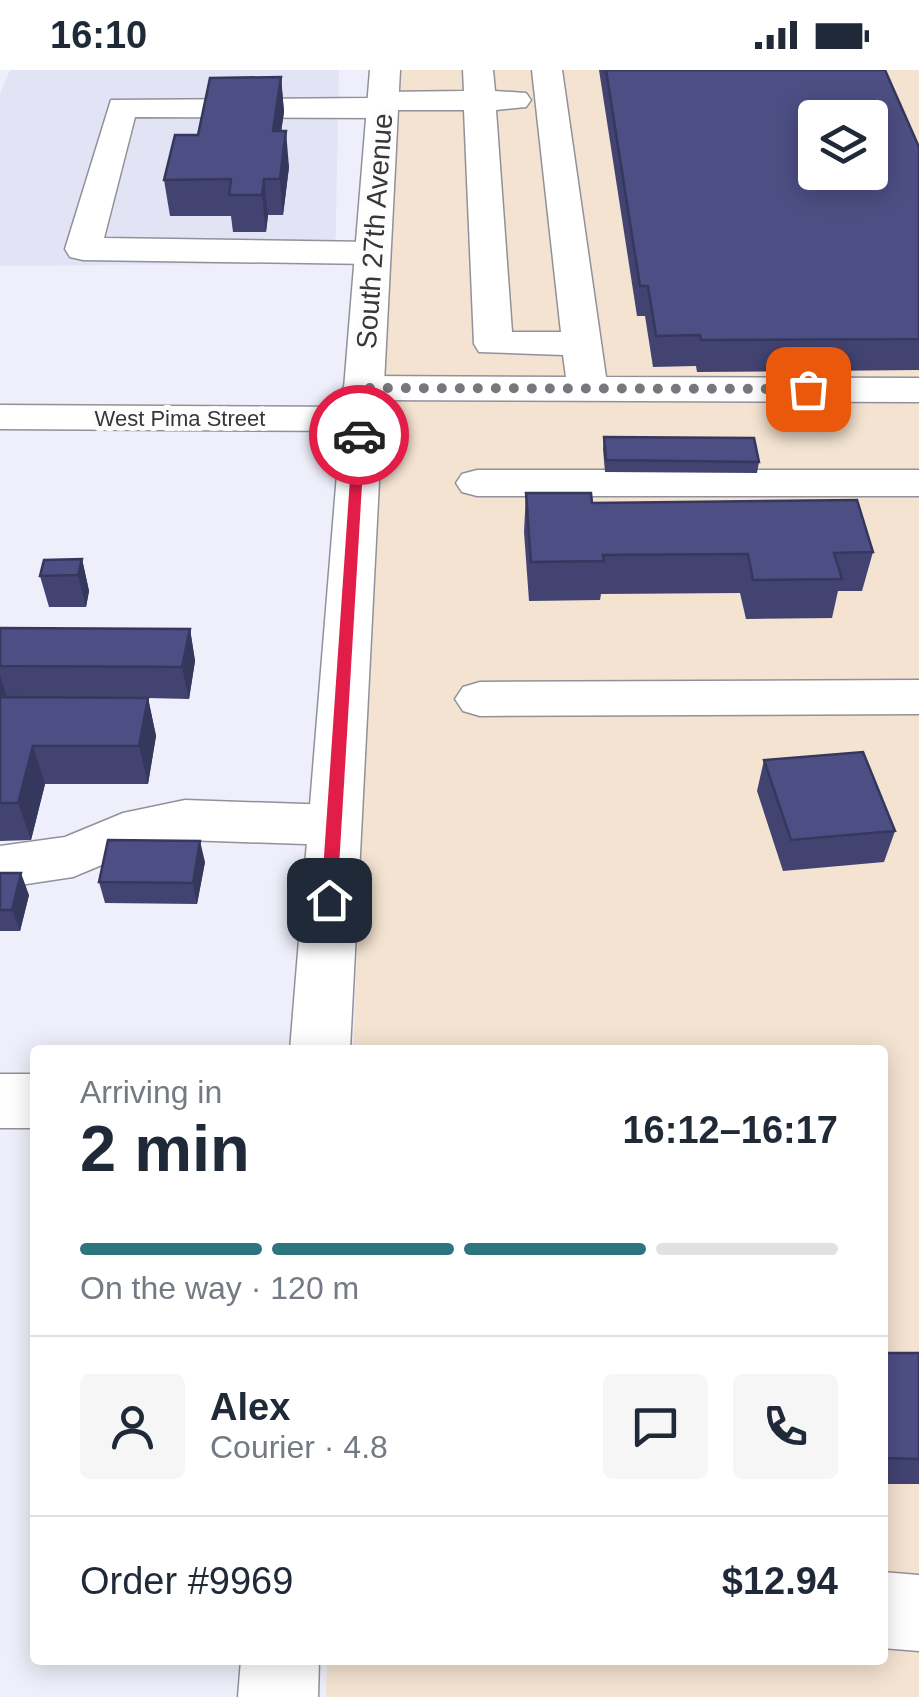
<!DOCTYPE html>
<html lang="en">
<head>
<meta charset="utf-8">
<style>
  body { margin:0; font-family:Arial,sans-serif; background:#f6f6f7; color:#1f2937; height:100vh; display:flex; flex-direction:column; font-size:38px; white-space:nowrap }
  * { box-sizing:border-box; margin:0 }
  p { font-size:32px; color:#747a83 }
  .icon { flex:none; width:55px; height:55px; fill:none; stroke:currentColor; stroke-width:2; stroke-linecap:round; stroke-linejoin:round }
  .map { position:relative; flex:1; overflow:hidden }
  .side { position:absolute; left:30px; top:975px; width:858px; height:620px; display:flex; flex-direction:column; background:#fff; border-radius:10px; box-shadow:0 5px 25px #0003 }
  .side>* { flex:none }
  .buttons { position:absolute; left:798px; top:30px; display:grid; gap:20px }
  .buttons a { display:grid; place-items:center; width:90px; height:90px; border-radius:10px; background:#fff; box-shadow:0 5px 25px #0003; font-size:50px }
  .pin { position:absolute; display:grid; place-items:center; width:85px; height:85px; color:#fff; margin:-42px; border-radius:20px; box-shadow:0 5px 15px #0006 }
  .courier { position:absolute; display:grid; place-items:center; width:100px; height:100px; margin:-50px; border:8px solid #e11d48; border-radius:50%; background:#fff; color:#222; box-shadow:0 2px 12px #0007 }
  .overview em { font-style:normal; font-weight:700 }
  .overview div { display:flex; flex-direction:column-reverse }
  .overview { display:flex; align-items:center; justify-content:space-between; height:170px; padding:0 50px }
  h1 { font-size:65px; font-weight:700; line-height:75px }
  .bar { display:grid; grid-template-columns:repeat(4,1fr); gap:15px 10px; align-content:center; height:120px; padding:0 50px }
  .bar i { height:12px; border-radius:8px; background:#e0e1e3 }
  .bar .active { background:#2d757f }
  .bar p { grid-column:span 4 }
  .line { display:flex; align-items:center; gap:25px; padding:0 50px; border-top:2px solid #e0e1e3 }
  .line div { flex:1 }
  .round { display:grid; place-items:center; flex:none; width:105px; height:105px; border-radius:10px; background:#f6f6f7 }
  .status { display:flex; justify-content:space-between; align-items:center; height:70px; padding:0 50px; background:#fff; direction:ltr }
  .status svg { height:28px; fill:currentColor }
  .map>svg:first-child { display:block }
</style>
</head>
<body>
<div class="status"><b>16:10</b><svg viewBox="0 0 49 12"><path d="M0 12V9h3v3zM5 12V6h3v6zM10 12V3h3v9zM15 12V0h3v12zM26 1h20v11H26zM47 4h2v5h-2z"/></svg></div>
<div class="map">
<svg width="919" height="1627" viewBox="0 0 919 1627">
  <rect width="100%" height="100%" fill="#eeeffa"/>
  <path fill="#e2e3f4" d="M10 0H339L335 193 0 196V24Z"/>
  <path fill="#f4e3d1" fill-rule="evenodd" d="M400 0H919V1627H326L327 1590H882V980H353L380 348ZM815 48H870V102H815Z"/>
  <g fill="none" stroke-linecap="round" stroke-linejoin="round">
    <g stroke="#90919a" stroke-width="3">
      <path id="minor" d="M463 0H493L495 21 526 23 531 30 526 37 496 40 512 262H561L532 0H562L606 307 919 308V332L363 330 349 327 343 318 349 309 363 306 566 307 563 285 479 282 474 274 464 40H396L382 48 135 47 104 168 372 172 385 175 390 183 385 191 372 194 83 190 70 187 65 179 111 30 369 28 383 22 464 21Z
        M0 335 361 337 376 340 382 349 376 358 361 361 0 359Z
        M477 400H919V426H477L462 422 456 413 462 404Z
        M919 610V644L480 646 463 641 455 629 463 617 480 612Z
        M185 730 334 735 353 741 361 755 353 769 334 775 185 770 135 781 73 807 0 818V776L65 767 123 743Z
        M0 1004H35V1058H0Z
        M882 1502 919 1505V1581L882 1578Z"/>
    </g>
    <g stroke="#90919a" stroke-width="3">
      <path id="major" d="M370 0H400L350 980H290Z
        M241 1590H319L318 1627H238Z"/>
    </g>
    <use href="#minor" fill="#fff" fill-rule="evenodd"/>
    <use href="#major" fill="#fff" fill-rule="evenodd"/>
  </g>
  <path fill="#424371" d="M599 0H885L919 77V300L697 302 696 296 653 297 645 246H637Z
    M281 7 284 42 281 61 289 97 283 145H268L266 162H233L231 146H170L164 110 198 65Z
    M604 367 759 392 757 403 605 402 603 379Z
    M526 423 592 433 873 482 862 521H838L832 548 746 549 740 523 601 524 600 530 529 531 524 462Z
    M82 489 89 521 86 537H49L40 506Z
    M0 558 190 559 195 591 189 629 148 628 156 666 148 714H45L31 770 0 771Z
    M764 690 895 761 884 792 783 801 757 721Z
    M205 792 197 834 105 833 99 812Z
    M0 803 29 825 20 861H0Z
    M882 1283H919V1414H882Z"/>
  <path fill="#36375c" d="M281 7 284 42 276 97 273 61Z
    M286 61 289 97 283 145 280 109Z
    M264 109 268 145 266 162 262 125Z
    M82 489 89 521 86 537 78 505Z
    M190 559 195 591 189 629 182 597Z
    M0 605 7 627 0 642Z
    M148 628 156 666 148 714 139 676Z
    M33 676 45 714 31 770 18 733Z
    M200 771 205 792 197 834 193 813Z
    M21 803 29 825 20 861 12 840Z"/>
  <path fill="#4d4e83" stroke="#36375c" stroke-width="2.5" fill-rule="evenodd" d="M606 0H885L919 77V269L701 270 700 265 656 266 648 216H640ZM815 48H870V102H815Z
    M281 7 273 61H286L280 109H264L262 125H229L231 109 164 110 175 65H198L210 8Z
    M604 367 754 368 759 392 606 390Z
    M526 423H591L592 433 857 430 873 482 834 483 842 509 753 510 748 484 603 485 604 491 531 492Z
    M82 489 78 505 40 506 44 490Z
    M0 558 190 559 182 597 0 596Z
    M0 627 148 628 139 676H33L18 733H0Z
    M863 682 895 761 791 770 764 690Z
    M108 770 200 771 193 813 99 812Z
    M0 803H21L12 840H0Z
    M882 1283H919V1389L882 1388Z"/>
  <path fill="#e11d48" d="M359 362 365 365 337 830 329 836 321 830 353 365Z"/>
  <g fill="none" stroke-linecap="round" stroke-linejoin="round">
    <path stroke="#77777e" stroke-width="10" stroke-dasharray="0 18" d="M359 365 363 318 808 319"/>
  </g>
  <g text-anchor="middle" stroke-width="10" stroke-linejoin="round" paint-order="stroke">
    <g font-size="22" fill="#37373b" stroke="#fdfdfd">
      <text x="180" y="356">West Pima Street</text>
    </g>
    <g font-size="28" fill="#37373b" stroke="#fdfdfd">
      <text transform="translate(374 161) rotate(-86)" y="10">South 27th Avenue</text>
    </g>
  </g>
</svg>
<div class="buttons">
<a><svg class="icon" aria-label="layers" viewBox="0 0 24 24"><path d="M12 4l9 5-9 5-9-5zM3 14l9 5 9-5"/></svg></a>
</div>
<div class="pin" style="left:808px;top:319px;background:#ea580c"><svg class="icon" aria-label="bag" viewBox="0 0 24 24"><path d="M5 8h14l-1 12H6zM9 8a3 3 0 0 1 6 0"/></svg></div>
<div class="pin" style="left:329px;top:830px;background:#1f2937"><svg class="icon" aria-label="home" viewBox="0 0 24 24"><path d="M3 11l9-7 9 7M6 9v11h12V9"/></svg></div>
<div class="courier" style="left:359px;top:365px"><svg class="icon" aria-label="car" viewBox="0 0 24 24"><path d="M5 17H2v-5l4-1 3-4h7l3 4 3 1v5h-3M9 17h6M6 11h13"/><circle cx="7" cy="17" r="2"/><circle cx="17" cy="17" r="2"/></svg></div>
<section class="side">
<div class="overview"><div><h1>2 min</h1><p>Arriving in</p></div><em>16:12–16:17</em></div>
<div class="bar"><i class="active"></i><i class="active"></i><i class="active"></i><i></i><p>On the way · 120 m</p></div>
<div class="line" style="height:180px"><a class="round"><svg class="icon" aria-label="person" viewBox="0 0 24 24"><circle cx="12" cy="8" r="4"/><path d="M4 21q1-7 8-7t8 7"/></svg></a><div><b>Alex</b><p>Courier · 4.8</p></div><a class="round"><svg class="icon" aria-label="chat" viewBox="0 0 24 24"><path d="M4 5h16v11H9l-5 4z"/></svg></a><a class="round"><svg class="icon" aria-label="phone" viewBox="0 0 24 24"><path d="M5 4h4l2 5-3 2q2 4 5 5l2-3 5 2v4C11 20 4 13 5 4z"/></svg></a></div>
<div class="line" style="height:130px"><div>Order #9969</div><b>$12.94</b></div>
</section>
</div>
</body>
</html>
